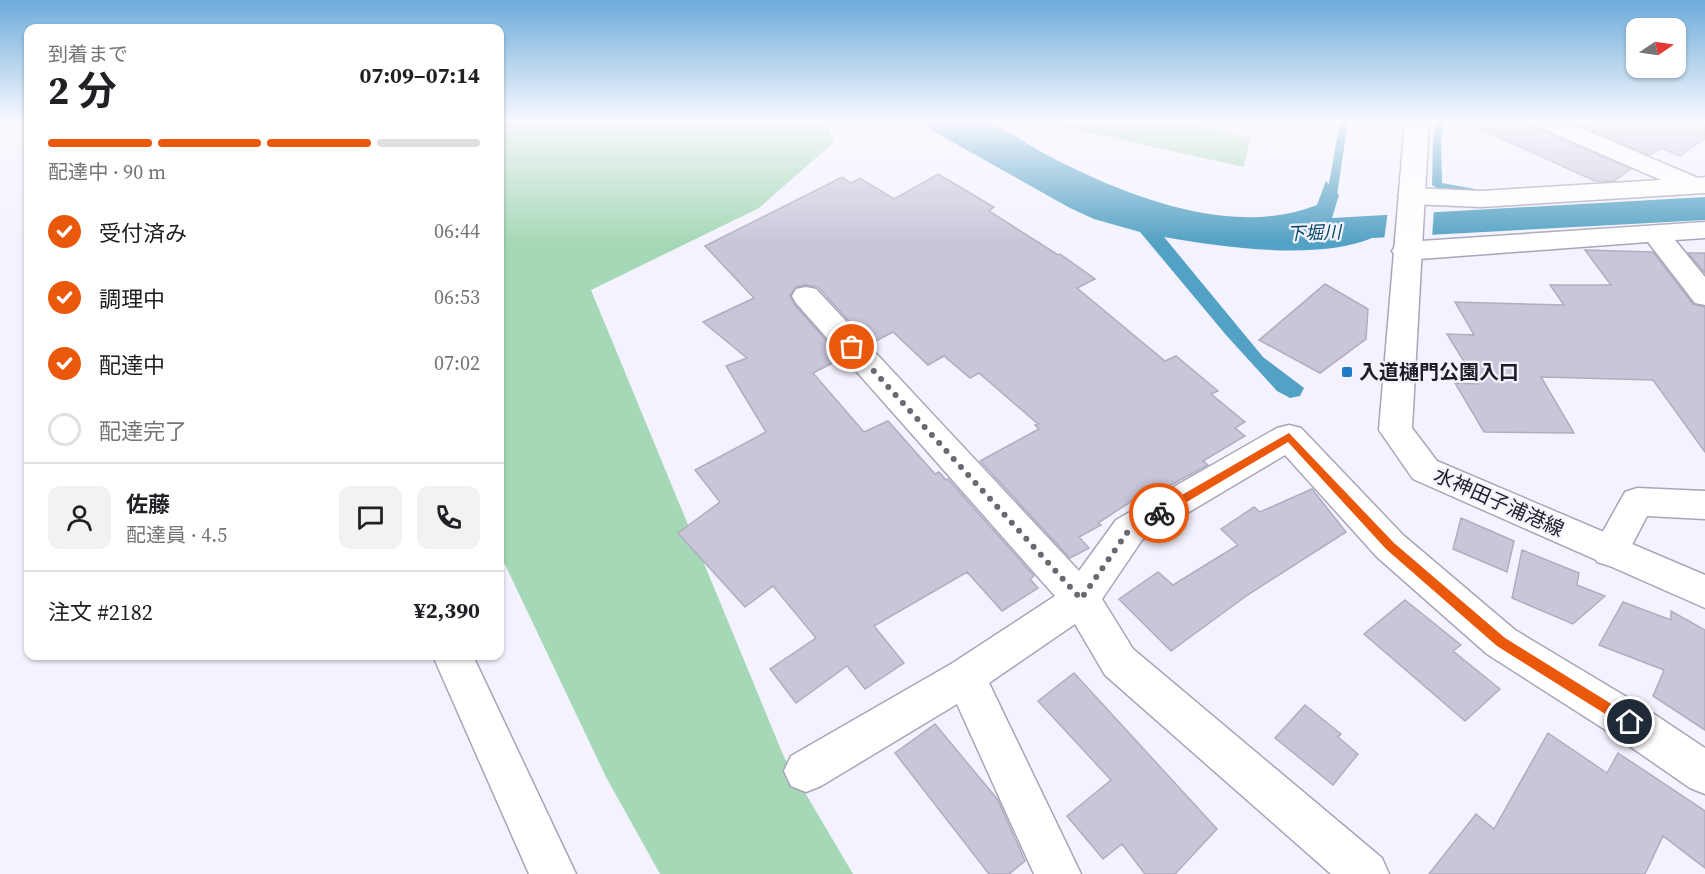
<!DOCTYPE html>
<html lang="ja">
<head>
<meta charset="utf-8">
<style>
  body { margin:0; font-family:"Source Serif 4","Noto Sans JP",serif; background:#f2f2f2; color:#202124; height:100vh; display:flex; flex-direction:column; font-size:22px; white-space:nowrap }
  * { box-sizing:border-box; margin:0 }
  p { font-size:20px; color:#757577 }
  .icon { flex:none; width:33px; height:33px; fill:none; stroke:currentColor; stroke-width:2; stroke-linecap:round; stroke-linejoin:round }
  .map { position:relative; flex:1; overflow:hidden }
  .side { position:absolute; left:24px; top:24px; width:480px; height:636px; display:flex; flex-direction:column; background:#fff; border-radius:12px; box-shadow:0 2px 4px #0004 }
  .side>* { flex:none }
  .needle { width:39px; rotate:77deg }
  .controls { position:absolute; left:1626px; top:18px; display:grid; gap:12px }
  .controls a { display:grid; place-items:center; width:60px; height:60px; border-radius:12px; background:#fff; box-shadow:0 2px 4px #0004; font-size:30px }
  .pin { position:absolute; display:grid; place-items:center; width:51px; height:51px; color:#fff; margin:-26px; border:3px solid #fff; border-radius:50%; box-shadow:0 2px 6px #0007 }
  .courier { position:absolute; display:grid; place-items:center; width:60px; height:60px; margin:-30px; border:4px solid #ea580c; border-radius:50%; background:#fff; color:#222; box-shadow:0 2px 8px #0007 }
  .overview em { font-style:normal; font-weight:700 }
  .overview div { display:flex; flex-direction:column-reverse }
  .overview { display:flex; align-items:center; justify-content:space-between; height:102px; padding:0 24px }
  h1 { font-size:39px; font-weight:700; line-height:45px }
  .bar { display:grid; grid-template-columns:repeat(4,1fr); gap:9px 6px; align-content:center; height:72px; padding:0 24px }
  .bar i { height:8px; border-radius:4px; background:#e0e0e0 }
  .bar .on { background:#ea580c }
  .bar p { grid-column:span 4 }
  .line { display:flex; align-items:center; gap:15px; padding:0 24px; border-top:2px solid #e0e0e0 }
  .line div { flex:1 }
  .round { display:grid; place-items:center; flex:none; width:63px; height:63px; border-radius:12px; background:#f2f2f2 }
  ol { padding:0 24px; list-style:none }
  li { display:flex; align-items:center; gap:18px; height:66px }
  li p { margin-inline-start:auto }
  li .icon { padding:6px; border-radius:50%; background:#ea580c; color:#fff; stroke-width:4 }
  li:last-child { color:#757577 }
  li i { width:33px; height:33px; border:3px solid #e0e0e0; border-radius:50% }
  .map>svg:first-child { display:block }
</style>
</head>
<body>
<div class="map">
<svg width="1705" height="874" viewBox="0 0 1705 874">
  <rect width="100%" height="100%" fill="#f4f2fe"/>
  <path fill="#a5d8b6" d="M500 121H826L834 142 759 208 591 290 784 757 853 874H660L606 777 500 554Z
    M1036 121H1188L1250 139 1244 167Z"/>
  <path fill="#53a1c4" d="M915 121C931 121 975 117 987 122 1008 129 1027 145 1047 155 1123 195 1232 239 1317 205L1326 181 1339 195 1332 218 1705 197V220L1372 238C1317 261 1222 247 1164 237L1263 357 1304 388 1300 396 1290 398 1277 391 1226 335 1140 232 1094 219 1070 208Z"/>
  <path fill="#f4f2fe" d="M1434 209 1432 238 1384 240 1388 211Z"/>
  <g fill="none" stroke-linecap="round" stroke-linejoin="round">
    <path fill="#53a1c4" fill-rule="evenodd" d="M1340 121H1348L1337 195 1331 203 1328 204 1323 201 1327 195Z
      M1436 121H1444L1441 143 1442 183 1475 189V193L1437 188 1432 185 1433 143Z"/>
  </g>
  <path fill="#cac6da" stroke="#b0adc0" stroke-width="1.5" d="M1463 121H1532L1536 128 1631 169 1614 181H1595Z
    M1569 121H1705V138L1680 156 1661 148 1650 155Z
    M938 174 994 207 989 211 1058 255 1060 254 1095 279 1077 288 1165 361 1176 356 1218 391 1211 394 1245 422 1235 428 1245 436 1203 461 1208 465 1160 491 1155 486 1098 523 1101 525 1079 537 1089 548 1070 558 980 461 1039 429 1035 425 1038 424 979 373 970 378 944 356 928 365 893 332 870 344 818 287 806 285 796 287 790 295 794 304 842 358 813 373 864 432 888 421 935 474 939 472 946 480 948 479 1034 576 1030 579 1038 588 1002 611 967 572 874 626 904 663 865 689 847 666 796 703 770 669 816 638 773 586 745 607 678 533 720 502 695 470 766 432 726 366 747 358 703 322 754 298 705 246 842 177 851 183 860 178 894 199Z
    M1585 250 1653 252 1693 304 1705 307V452L1653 380 1541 377 1574 433 1484 432 1455 383 1478 384 1447 334 1474 335 1455 302 1564 305 1550 285H1611Z
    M1688 253H1705V273Z
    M1325 284 1368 309 1366 339 1320 373 1259 340Z
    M1312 489 1346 532 1249 594 1171 651 1119 599 1158 572 1173 585 1238 545 1221 529 1254 507 1260 512Z
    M1461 518 1514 541 1507 572 1453 549Z
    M1522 550 1579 573 1577 585 1605 596 1573 624 1512 598Z
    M1405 600 1461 645 1453 651 1500 689 1465 721 1364 634Z
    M1623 602 1671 620V611L1705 630V730L1653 696 1664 670 1599 645Z
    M1074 673 1217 829 1175 874H1145L1122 844 1103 859 1067 816 1111 780 1038 701Z
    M1305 705 1341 734 1338 737 1358 754 1333 785 1275 738Z
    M935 724 998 800 1025 861 1009 874H989L895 753Z
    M1548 733 1607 773 1618 753 1705 811V868L1663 836 1645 874H1429L1476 814 1494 829Z"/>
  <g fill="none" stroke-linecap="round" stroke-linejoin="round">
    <g stroke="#a9a5b8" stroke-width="3">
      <path id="minor" d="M1534 121H1564L1698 178 1705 177V193L1481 207 1411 204 1402 201 1398 196 1402 191 1411 188 1481 191 1661 180 1537 126Z
        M1705 222V238L1675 240 1705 277V305L1695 303 1648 242 1406 260 1396 257 1392 251 1396 245 1406 242Z
        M806 287 816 289 1079 571 1116 520 1277 428 1289 425 1301 428 1403 535 1515 630 1645 708 1705 748V794L1690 788 1615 736 1487 654 1377 557 1285 455 1142 540 1102 599 1133 649 1382 858 1389 874H1331L1105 675 1075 624 989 683 1081 874H1034L957 704 821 786 806 792 791 786 784 771 791 756 951 664 1055 596 796 303 792 296 796 289Z
        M1637 488 1705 491V519L1647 516 1623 562 1610 566 1597 562 1592 551 1625 492Z
        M433 656H473L576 874H529Z"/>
    </g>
    <g stroke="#a9a5b8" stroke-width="3">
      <path id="secondary" d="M1405 121H1429L1412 428 1437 461 1705 575V608L1413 479 1379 430Z"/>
    </g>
    <use href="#minor" fill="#fff" fill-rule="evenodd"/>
    <use href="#secondary" fill="#fff" fill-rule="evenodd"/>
  </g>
  <linearGradient id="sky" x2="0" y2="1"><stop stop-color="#6cacda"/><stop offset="0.5" stop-color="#faf9ff"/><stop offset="1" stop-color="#faf9ff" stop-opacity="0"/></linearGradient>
  <rect width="1705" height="243" fill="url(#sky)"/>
  <path fill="#ea580c" d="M1289 433 1394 543 1505 638 1634 718 1636 722 1634 727H1626L1497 646 1386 549 1288 442 1163 516H1156V510Z"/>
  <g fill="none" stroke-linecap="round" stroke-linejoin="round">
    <path stroke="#6a6871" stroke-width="6" stroke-dasharray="0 10.8" d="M852 347 1081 599 1129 530 1159 513"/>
  </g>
  <rect fill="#1e7cc9" stroke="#f4f2fe" stroke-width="2" x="1341" y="366" width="12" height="12" rx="3"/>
  <g text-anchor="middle" stroke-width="4.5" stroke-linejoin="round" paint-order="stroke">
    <g font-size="18" font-style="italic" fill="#054962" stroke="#f4f2fe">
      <text transform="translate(1314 233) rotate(-2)" y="6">下堀川</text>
    </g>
    <g font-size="20" font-weight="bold" fill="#201e25" stroke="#f4f2fe" text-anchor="start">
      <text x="1359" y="379">入道樋門公園入口</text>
    </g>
    <g font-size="20" fill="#201e25" stroke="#f4f2fe">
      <text transform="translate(1499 502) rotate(24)" y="7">水神田子浦港線</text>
    </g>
  </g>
</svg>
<div class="controls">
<a><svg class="needle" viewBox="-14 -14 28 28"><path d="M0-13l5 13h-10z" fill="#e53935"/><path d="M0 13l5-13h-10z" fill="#757577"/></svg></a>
</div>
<div class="pin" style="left:852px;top:347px;background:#ea580c"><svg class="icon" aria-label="bag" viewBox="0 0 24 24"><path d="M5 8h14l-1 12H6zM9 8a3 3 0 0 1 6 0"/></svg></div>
<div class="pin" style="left:1630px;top:722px;background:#1f2937"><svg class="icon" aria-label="home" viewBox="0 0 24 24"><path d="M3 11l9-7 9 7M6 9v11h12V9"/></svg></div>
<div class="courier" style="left:1159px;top:513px"><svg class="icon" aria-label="bike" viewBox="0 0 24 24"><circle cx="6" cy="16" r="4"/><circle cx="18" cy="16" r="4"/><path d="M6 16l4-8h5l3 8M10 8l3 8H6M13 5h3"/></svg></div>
<section class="side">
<div class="overview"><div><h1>2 分</h1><p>到着まで</p></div><em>07:09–07:14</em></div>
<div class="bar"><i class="on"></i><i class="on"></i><i class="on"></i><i></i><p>配達中 · 90 m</p></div>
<ol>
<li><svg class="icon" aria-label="check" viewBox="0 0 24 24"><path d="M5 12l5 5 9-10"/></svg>受付済み<p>06:44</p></li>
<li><svg class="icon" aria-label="check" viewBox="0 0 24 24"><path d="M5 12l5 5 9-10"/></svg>調理中<p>06:53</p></li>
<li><svg class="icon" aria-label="check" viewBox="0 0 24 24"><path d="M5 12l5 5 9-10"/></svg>配達中<p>07:02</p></li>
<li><i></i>配達完了</li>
</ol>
<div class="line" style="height:108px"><a class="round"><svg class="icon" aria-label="person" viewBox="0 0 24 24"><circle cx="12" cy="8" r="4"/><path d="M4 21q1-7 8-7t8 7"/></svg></a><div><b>佐藤</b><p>配達員 · 4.5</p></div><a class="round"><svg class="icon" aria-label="chat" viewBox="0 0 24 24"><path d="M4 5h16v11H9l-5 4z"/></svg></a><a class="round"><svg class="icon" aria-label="phone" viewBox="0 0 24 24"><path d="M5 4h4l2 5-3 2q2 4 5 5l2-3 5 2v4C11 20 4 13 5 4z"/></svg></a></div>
<div class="line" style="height:78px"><div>注文 #2182</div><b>¥2,390</b></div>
</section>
</div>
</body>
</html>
